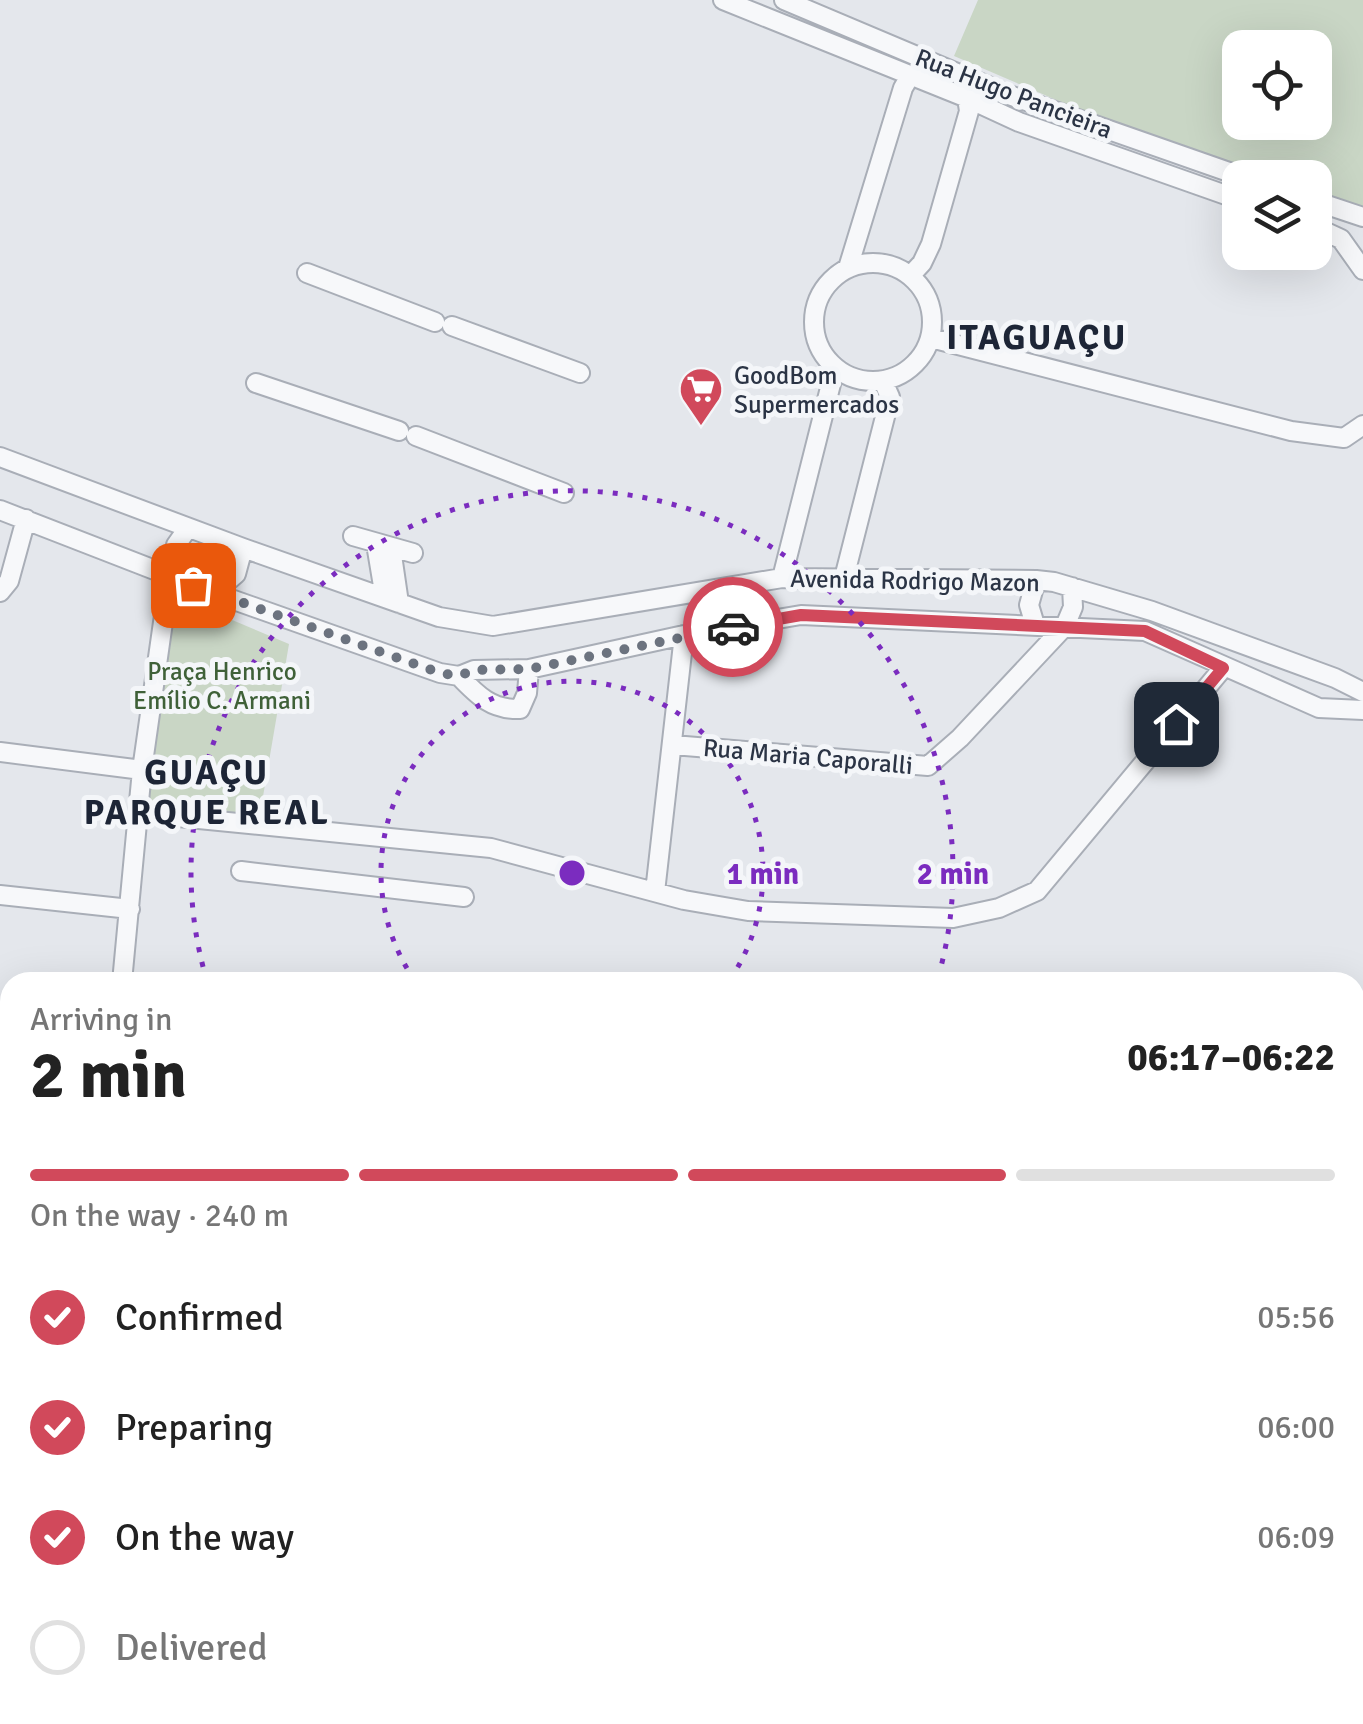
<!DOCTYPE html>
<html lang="en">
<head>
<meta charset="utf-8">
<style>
  body { margin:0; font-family:Signika,sans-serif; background:#f6f6f6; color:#222; height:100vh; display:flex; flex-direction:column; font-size:38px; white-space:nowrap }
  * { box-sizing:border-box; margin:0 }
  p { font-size:32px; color:#767676 }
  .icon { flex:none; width:55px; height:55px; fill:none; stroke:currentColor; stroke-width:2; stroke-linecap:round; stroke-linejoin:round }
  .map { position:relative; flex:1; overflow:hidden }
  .panel { position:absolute; left:0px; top:972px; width:1365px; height:752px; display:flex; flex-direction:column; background:#fff; border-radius:30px 30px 0 0; box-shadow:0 10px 40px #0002 }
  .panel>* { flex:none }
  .buttons { position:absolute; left:1222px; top:30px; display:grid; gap:20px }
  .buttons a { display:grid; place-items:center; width:110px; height:110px; border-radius:20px; background:#fff; box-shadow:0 10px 40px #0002; font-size:50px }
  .pin { position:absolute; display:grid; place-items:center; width:85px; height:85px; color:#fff; margin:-42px; border-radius:20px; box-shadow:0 5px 15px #0006 }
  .courier { position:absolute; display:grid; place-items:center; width:100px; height:100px; margin:-50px; border:8px solid #d1495b; border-radius:50%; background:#fff; color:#222; box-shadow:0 2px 12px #0007 }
  .summary em { font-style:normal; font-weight:700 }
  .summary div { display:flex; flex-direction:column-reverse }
  .summary { display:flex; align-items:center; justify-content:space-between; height:170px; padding:0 30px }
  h1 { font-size:65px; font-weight:700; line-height:75px }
  .bar { display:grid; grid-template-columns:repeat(4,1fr); gap:15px 10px; align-content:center; height:120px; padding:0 30px }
  .bar i { height:12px; border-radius:8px; background:#e0e0e0 }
  .bar .active { background:#d1495b }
  .bar p { grid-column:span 4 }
  ol { padding:0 30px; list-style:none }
  li { display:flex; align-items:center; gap:30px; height:110px }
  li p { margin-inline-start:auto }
  li .icon { padding:10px; border-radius:50%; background:#d1495b; color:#fff; stroke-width:4 }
  li:last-child { color:#767676 }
  li i { width:55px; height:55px; border:5px solid #e0e0e0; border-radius:50% }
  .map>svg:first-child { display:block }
</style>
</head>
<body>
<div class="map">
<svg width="1363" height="1724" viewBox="0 0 1363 1724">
  <rect width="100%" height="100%" fill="#e4e7ec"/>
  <path fill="#c9d6c5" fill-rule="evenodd" d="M978 0H1363V210L1315 193V178L1269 177 1061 102 954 56ZM1240 48H1315V122H1240Z
    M175 596 289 644 259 820 144 809Z
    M0 1463H10V1588L0 1589Z"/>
  <path fill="#9fb4cc" d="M10 1588V1690H0V1589Z
    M973 1715H1272L1296 1724H982Z"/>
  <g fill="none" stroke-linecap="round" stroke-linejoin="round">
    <path stroke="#9fb4cc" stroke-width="5" d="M89 1724 92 1715"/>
    <g stroke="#a9aeb7" stroke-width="22">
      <path id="minor" d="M723 0 967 98 1019 122 1240 200
        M784 0 1009 95 1246 178
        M1315 201 1363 217
        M1315 227 1341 239 1363 270
        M814 322a59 59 0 1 1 118 0a59 59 0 1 1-118 0Z
        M848 268 903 88 910 76
        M307 273 435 322
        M911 275 922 263 931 244 969 111 967 98
        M452 326 580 373
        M931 338 1291 431 1344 438 1363 425
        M256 383 399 431
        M416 436 564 493
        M0 457 243 548 439 617 493 626 782 578 1036 580 1054 582 1152 611 1335 678 1363 692
        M0 510 214 593 440 673 459 676 474 670 529 669 684 635 801 615 1145 631 1319 708 1363 710
        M353 536 413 553
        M376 544 385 598
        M391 548 399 603
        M782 578 835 368
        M844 578 890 397 883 381
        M0 592 9 581 26 519
        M214 593 236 574 243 548
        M1035 625 1029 605 1036 580
        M459 676C478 696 492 710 520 709L527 693 529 669
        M673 745 928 766 960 738 1065 626 1073 607 1072 587
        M0 752 142 770
        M138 813 491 848 684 900 748 911 953 918 999 908 1037 891 1223 668
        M241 871 464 897
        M655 892 684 635
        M0 895 130 909
        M122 982 142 770 171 566 176 545 188 528
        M0 1054 10 1056
        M0 1207 10 1209
        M0 1368H10"/>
    </g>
    <g stroke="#a3abb8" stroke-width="28">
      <path id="major" d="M0 1412 10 1413
        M0 1453 10 1454
        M1355 1470 1363 1465
        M1355 1579 1363 1580"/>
    </g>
    <use href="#minor" stroke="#f7f8fa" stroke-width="18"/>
    <use href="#major" stroke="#fff" stroke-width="22"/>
  </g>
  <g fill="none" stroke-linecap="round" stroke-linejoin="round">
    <path stroke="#6c737f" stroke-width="10" stroke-dasharray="0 18" d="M193 585 440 673 459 676 474 670 529 669 733 627"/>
    <path stroke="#d1495b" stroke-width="12" d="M733 627 801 615 1145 631 1223 668 1176 724"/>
  </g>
  <g fill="none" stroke="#7b2cbf" stroke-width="5" stroke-dasharray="5 10">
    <path d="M415 981A191 191 0 1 1 729 981"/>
    <path d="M207 981A381 381 0 1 1 937 981"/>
  </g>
  <defs>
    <g id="supermarket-pin" transform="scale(2.25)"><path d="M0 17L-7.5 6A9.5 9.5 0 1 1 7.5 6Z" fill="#d1495b" stroke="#f4f6f9"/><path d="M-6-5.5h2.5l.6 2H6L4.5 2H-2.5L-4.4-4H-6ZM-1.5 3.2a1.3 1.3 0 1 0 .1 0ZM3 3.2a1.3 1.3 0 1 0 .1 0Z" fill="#fff"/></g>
  </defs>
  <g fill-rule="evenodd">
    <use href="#supermarket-pin" x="701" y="389"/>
  </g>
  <g text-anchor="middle" stroke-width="10" stroke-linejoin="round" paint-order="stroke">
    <g font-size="25" fill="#2b3445" stroke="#f4f6f9">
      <text transform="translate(1014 93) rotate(21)" y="9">Rua Hugo Pancieira</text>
      <text transform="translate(915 580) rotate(1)" y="9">Avenida Rodrigo Mazon</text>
      <text transform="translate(808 756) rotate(5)" y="9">Rua Maria Caporalli</text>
    </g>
    <g font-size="25" fill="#2b3445" stroke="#f4f6f9" text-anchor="start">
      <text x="734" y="384">GoodBom<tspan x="734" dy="29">Supermercados</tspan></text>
    </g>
    <g font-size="25" fill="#3f6138" stroke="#f4f6f9">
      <text x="222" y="680">Praça Henrico<tspan x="222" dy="29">Emílio C. Armani</tspan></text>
    </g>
    <g font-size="35" font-weight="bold" letter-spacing="2.5" fill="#1d2536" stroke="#f4f6f9">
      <text x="1037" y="349">ITAGUAÇU</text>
      <text x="207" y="784">GUAÇU<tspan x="207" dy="40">PARQUE REAL</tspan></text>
    </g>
  </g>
  <circle cx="572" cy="873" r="15" fill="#7b2cbf" stroke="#f4f6f9" stroke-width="5"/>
  <g font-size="30" text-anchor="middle" font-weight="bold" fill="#7b2cbf" stroke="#f4f6f9" stroke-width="10" stroke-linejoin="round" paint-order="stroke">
    <text x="763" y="884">1 min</text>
    <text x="953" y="884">2 min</text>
  </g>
</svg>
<div class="buttons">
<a><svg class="icon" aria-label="locate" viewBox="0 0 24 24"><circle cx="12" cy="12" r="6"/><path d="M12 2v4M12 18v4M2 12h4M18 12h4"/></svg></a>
<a><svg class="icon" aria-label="layers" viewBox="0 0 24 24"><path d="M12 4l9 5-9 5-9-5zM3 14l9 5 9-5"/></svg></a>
</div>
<div class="pin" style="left:193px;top:585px;background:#ea580c"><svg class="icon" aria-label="bag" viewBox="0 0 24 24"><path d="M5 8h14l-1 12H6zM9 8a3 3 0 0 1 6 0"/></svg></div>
<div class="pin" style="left:1176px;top:724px;background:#1f2937"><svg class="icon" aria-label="home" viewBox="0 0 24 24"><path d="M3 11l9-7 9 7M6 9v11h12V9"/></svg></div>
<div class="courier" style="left:733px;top:627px"><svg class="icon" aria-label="car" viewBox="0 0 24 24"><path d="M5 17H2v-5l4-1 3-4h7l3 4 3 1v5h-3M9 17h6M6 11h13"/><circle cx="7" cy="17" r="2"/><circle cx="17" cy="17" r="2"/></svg></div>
<section class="panel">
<div class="summary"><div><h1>2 min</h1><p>Arriving in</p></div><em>06:17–06:22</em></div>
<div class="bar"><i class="active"></i><i class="active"></i><i class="active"></i><i></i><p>On the way · 240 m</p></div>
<ol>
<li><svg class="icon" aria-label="check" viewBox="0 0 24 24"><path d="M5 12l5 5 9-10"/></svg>Confirmed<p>05:56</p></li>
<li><svg class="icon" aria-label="check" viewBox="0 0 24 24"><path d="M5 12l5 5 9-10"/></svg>Preparing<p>06:00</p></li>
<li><svg class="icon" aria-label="check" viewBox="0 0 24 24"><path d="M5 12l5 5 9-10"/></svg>On the way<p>06:09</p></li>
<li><i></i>Delivered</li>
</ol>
</section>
</div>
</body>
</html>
